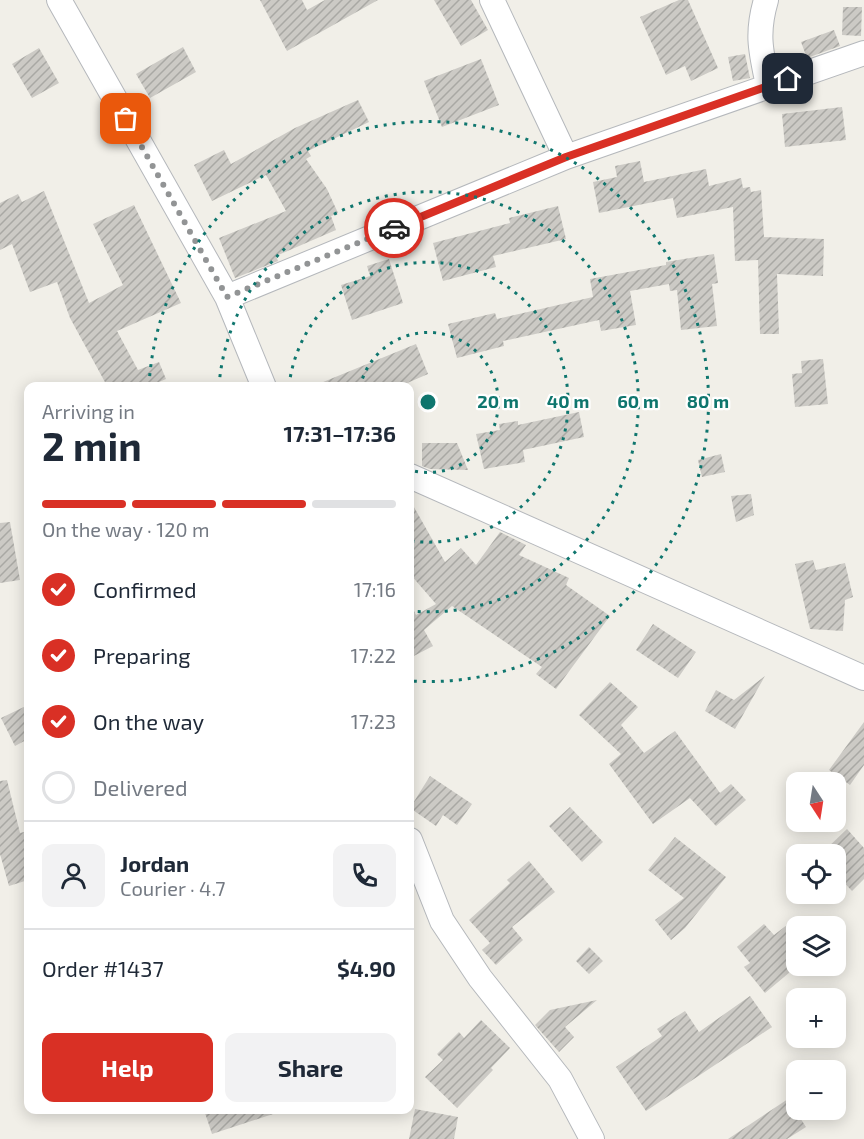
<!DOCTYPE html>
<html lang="en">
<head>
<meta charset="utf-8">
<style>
  body { margin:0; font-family:"Exo 2",sans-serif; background:#f2f2f3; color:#1f2937; height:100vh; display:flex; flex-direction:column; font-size:22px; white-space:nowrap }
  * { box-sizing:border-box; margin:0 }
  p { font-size:20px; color:#747a83 }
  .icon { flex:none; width:33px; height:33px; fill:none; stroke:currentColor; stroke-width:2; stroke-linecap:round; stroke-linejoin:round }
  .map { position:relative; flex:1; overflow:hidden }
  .details { position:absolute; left:24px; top:382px; width:390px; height:732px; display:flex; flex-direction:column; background:#fff; border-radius:12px; box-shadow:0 3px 15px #0003 }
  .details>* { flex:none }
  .needle { width:39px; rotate:168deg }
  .buttons { position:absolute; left:786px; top:772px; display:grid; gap:12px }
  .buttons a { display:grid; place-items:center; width:60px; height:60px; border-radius:12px; background:#fff; box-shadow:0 3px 15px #0003; font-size:30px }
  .pin { position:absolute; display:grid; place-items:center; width:51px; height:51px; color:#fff; margin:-26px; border-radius:12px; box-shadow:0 3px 9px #0006 }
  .courier { position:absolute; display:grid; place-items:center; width:60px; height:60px; margin:-30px; border:4px solid #d93025; border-radius:50%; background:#fff; color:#222; box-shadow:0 2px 8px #0007 }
  .overview em { font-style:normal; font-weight:700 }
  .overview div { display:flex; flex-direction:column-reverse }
  .overview { display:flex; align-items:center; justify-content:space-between; height:102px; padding:0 18px }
  h1 { font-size:39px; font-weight:700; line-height:45px }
  .bar { display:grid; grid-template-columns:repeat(4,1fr); gap:9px 6px; align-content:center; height:72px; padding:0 18px }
  .bar i { height:8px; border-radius:4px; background:#e0e1e3 }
  .bar .selected { background:#d93025 }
  .bar p { grid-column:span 4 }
  .line { display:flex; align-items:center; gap:15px; padding:0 18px; border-top:2px solid #e0e1e3 }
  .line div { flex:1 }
  .round { display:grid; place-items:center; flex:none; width:63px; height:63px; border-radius:12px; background:#f2f2f3 }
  ol { padding:0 18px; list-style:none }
  li { display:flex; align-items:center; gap:18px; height:66px }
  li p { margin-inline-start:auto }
  li .icon { padding:6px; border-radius:50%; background:#d93025; color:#fff; stroke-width:4 }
  li:last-child { color:#747a83 }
  li i { width:33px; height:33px; border:3px solid #e0e1e3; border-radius:50% }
  .cta { display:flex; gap:12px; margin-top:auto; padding:12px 18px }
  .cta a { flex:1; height:69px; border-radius:12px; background:#d93025; color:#fff; font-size:24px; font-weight:700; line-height:69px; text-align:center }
  .cta a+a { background:#f2f2f3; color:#1f2937 }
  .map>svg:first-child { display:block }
</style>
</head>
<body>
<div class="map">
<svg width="864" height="1139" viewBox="0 0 864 1139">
  <defs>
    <pattern id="building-hatch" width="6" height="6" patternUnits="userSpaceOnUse" patternTransform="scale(1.5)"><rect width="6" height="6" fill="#cccac5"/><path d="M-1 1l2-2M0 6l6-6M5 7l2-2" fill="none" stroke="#a9a8a4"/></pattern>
  </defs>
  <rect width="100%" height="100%" fill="#f1efe8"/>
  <path fill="url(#building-hatch)" d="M260 0H302L307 10 325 0H378L287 51Z
    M434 0H471L488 30 461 46Z
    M679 0H688L718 68 691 81 685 66 666 75 640 17Z
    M843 7H862L861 36 842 35Z
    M834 30 840 46 807 58 801 42Z
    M183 47 196 72 150 98 136 74Z
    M39 48 59 83 32 98 12 64Z
    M745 54 750 78 733 81 728 57Z
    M481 59 499 105 442 127 424 81Z
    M358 100 369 122 308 151 311 156 306 159 327 189 338 213 331 216 336 230 276 256 278 261 235 278 219 238 286 211 266 175 212 201 194 165 224 150 231 164 295 128Z
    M842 107 846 140 785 147 782 114Z
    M640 161 644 182 706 169 709 186 741 178 743 188 750 187 751 192 761 190 764 237 824 239 823 276 777 274 779 334H760L758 260 735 261 733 207 677 218 673 198 599 213 593 182 617 177 615 166Z
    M44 191 89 303 123 285 93 224 134 205 181 303 117 331 138 370 159 362 166 379 147 387H99L106 384 70 318 57 282 30 292 12 244 0 250V203L18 194 22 202Z
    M558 206 566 239 493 256 496 267 443 281 433 243 510 223 509 218Z
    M714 254 718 283 712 284 717 326 681 330 677 290 670 291 669 284 630 291 636 325 601 331 599 320 503 341 504 346 457 358 448 324 495 313 497 319 593 297 590 279 666 265V262Z
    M389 259 403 303 352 320 341 285 370 276 367 266Z
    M416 344 428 374 398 387H311Z
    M823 359 828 404 795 407 792 374 802 373 801 361Z
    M579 412 584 437 523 450 525 462 484 469 476 434 500 430 499 424 518 421V425Z
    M422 443H457L468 470 430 469 422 466Z
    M721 454 725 472 702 477 698 460Z
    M751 494 754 515 736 522 731 496Z
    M410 500 445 562 461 548 476 565 500 532 526 545 519 555 569 578 566 585 610 616 556 689 536 674 542 667 452 606 424 630 433 646 410 658V603L416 615 436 604 410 574Z
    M10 522 20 580 0 583V523Z
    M813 560 816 570 845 563 853 597 845 600 843 631 810 629 795 564Z
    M653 624 696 652 678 678 636 650Z
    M765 676 735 729 705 711 716 690 734 700Z
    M610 682 638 707 621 725 644 753 675 731 720 793 731 784 746 800 716 826 690 798 653 824 609 764 621 754 579 715Z
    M28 705V739L15 746 1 718Z
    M864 722V765L850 785 829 770Z
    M430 776 472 804 457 825 443 815 436 826 410 808Z
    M7 780 20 833 28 831V880L9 886 0 854V781Z
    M570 807 603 842 582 862 549 826Z
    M847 829 864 848V879L852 891 836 874V855H820Z
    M675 837 726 877 685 928 671 940 655 920 684 898 648 870Z
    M529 861 555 892 512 927 523 940 496 965 482 950 490 943 469 920 510 883 507 880Z
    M764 924 774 935 787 925 796 936V967L765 993 744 967 750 963 737 947Z
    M589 947 603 961 589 974 576 961Z
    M750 996 772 1027 646 1111 616 1067 662 1036 657 1029 685 1011 699 1032Z
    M597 1000 565 1027 574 1037 559 1052 535 1025 550 1010Z
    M481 1020 510 1048 491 1068 493 1070 457 1108 425 1077 443 1060 437 1054 459 1032 464 1038Z
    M788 1099 806 1127 787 1139H728Z
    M415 1109 458 1117 454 1139H409Z
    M204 1110H272L273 1114 212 1134Z"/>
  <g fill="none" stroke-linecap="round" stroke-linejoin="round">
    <g stroke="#b5b8bc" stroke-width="26">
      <path id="minor" d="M59 0 227 297 264 387
        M492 0 566 157
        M766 0C756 34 761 52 768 85
        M227 297 566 157 864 53
        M410 476 864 678
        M410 840 442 921 480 978 560 1079 592 1139"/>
    </g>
    <use href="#minor" stroke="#fff" stroke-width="24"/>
  </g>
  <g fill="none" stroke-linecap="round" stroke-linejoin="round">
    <path stroke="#929495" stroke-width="6" stroke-dasharray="0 10.8" d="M126 119 227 297 394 228"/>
    <path stroke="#d93025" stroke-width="8" d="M394 228 566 157 788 79"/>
  </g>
  <g fill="none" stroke="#0f766e" stroke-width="3" stroke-dasharray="3 6">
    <path d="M360 387A70 70 0 1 1 410 470"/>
    <path d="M289 386A140 140 0 1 1 410 541"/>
    <path d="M219 386A210 210 0 1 1 410 611"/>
    <path d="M149 385A280 280 0 1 1 411 681"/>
  </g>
  <circle cx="428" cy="402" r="9" fill="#0f766e" stroke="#fff" stroke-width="3"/>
  <g font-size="18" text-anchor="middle" font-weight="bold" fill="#0f766e" stroke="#fff" stroke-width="4.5" stroke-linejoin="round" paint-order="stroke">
    <text x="498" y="408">20 m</text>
    <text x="568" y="408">40 m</text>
    <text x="638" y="408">60 m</text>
    <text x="708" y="408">80 m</text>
  </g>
</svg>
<div class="buttons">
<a><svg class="needle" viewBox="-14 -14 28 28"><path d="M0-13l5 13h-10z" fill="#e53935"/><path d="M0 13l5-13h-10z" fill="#747a83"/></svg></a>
<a><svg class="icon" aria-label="locate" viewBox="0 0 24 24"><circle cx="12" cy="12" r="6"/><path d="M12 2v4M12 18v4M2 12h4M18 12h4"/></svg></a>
<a><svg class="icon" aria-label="layers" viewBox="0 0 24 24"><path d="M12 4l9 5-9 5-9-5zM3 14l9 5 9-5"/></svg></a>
<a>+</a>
<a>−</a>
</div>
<div class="pin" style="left:126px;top:119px;background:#ea580c"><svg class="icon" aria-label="bag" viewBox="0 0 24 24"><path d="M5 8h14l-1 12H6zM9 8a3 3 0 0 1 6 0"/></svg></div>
<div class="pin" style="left:788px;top:79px;background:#1f2937"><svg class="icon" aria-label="home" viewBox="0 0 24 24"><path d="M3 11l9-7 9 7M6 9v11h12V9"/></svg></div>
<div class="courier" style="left:394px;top:228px"><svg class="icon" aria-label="car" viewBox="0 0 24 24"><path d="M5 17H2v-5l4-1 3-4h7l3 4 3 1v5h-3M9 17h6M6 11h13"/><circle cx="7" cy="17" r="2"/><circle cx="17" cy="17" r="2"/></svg></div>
<section class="details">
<div class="overview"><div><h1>2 min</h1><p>Arriving in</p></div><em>17:31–17:36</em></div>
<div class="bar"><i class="selected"></i><i class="selected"></i><i class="selected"></i><i></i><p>On the way · 120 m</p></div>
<ol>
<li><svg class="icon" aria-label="check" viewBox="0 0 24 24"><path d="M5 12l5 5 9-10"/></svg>Confirmed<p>17:16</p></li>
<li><svg class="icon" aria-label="check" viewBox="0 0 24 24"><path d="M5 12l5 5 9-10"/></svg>Preparing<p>17:22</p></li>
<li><svg class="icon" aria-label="check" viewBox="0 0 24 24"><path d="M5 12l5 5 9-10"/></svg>On the way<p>17:23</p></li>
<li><i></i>Delivered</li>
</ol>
<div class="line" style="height:108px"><a class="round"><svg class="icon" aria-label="person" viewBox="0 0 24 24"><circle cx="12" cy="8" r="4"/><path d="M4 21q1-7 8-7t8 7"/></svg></a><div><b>Jordan</b><p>Courier · 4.7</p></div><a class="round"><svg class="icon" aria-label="phone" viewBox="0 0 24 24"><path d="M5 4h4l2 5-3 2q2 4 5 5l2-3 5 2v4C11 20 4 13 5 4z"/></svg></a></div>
<div class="line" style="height:78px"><div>Order #1437</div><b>$4.90</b></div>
<div class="cta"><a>Help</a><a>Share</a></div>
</section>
</div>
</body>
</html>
